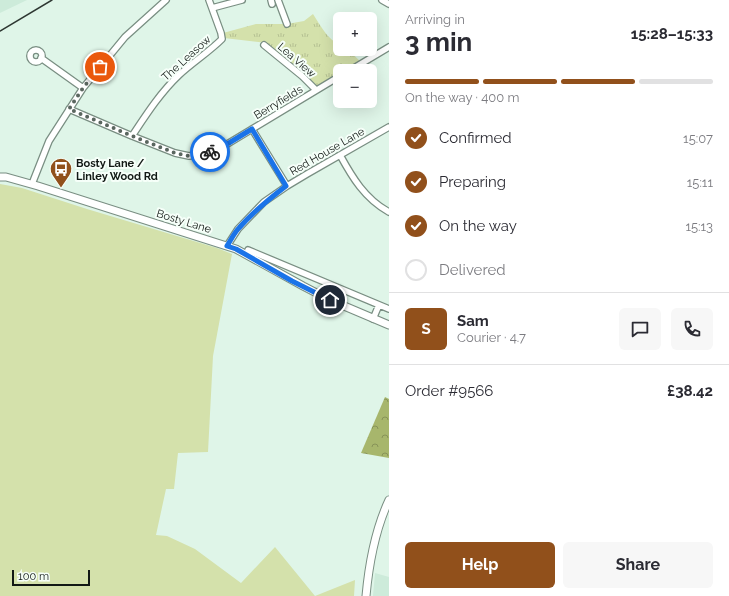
<!DOCTYPE html>
<html lang="en">
<head>
<meta charset="utf-8">
<style>
  body { margin:0; font-family:Raleway,sans-serif; background:#f7f7f7; color:#2b2b33; height:100vh; display:flex; flex-direction:column; font-size:15px; white-space:nowrap }
  * { box-sizing:border-box; margin:0 }
  p { font-size:13px; color:#7c7c81 }
  .icon { flex:none; width:22px; height:22px; fill:none; stroke:currentColor; stroke-width:2; stroke-linecap:round; stroke-linejoin:round }
  .map { position:relative; flex:1; overflow:hidden }
  .details { display:flex; flex-direction:column; background:#fff; width:340px }
  .details>* { flex:none }
  .buttons { position:absolute; left:333px; top:12px; display:grid; gap:8px }
  .buttons a { display:grid; place-items:center; width:44px; height:44px; border-radius:6px; background:#fff; box-shadow:0 4px 16px #0002; font-size:20px }
  .scale { position:absolute; left:12px; bottom:10px; width:78px; box-sizing:border-box; padding-left:4px; border:2px solid #121915; border-top:0; font-size:11px; line-height:14px; white-space:nowrap; color:#121915; -webkit-text-stroke:3px #f6fff9; paint-order:stroke }
  .pin { position:absolute; display:grid; place-items:center; width:34px; height:34px; color:#fff; margin:-17px; border:2px solid #fff; border-radius:50%; box-shadow:0 1px 4px #0007 }
  .courier { position:absolute; display:grid; place-items:center; width:40px; height:40px; margin:-20px; border:3px solid #1a73e8; border-radius:50%; background:#fff; color:#222; box-shadow:0 1px 5px #0007 }
  .headline em { font-style:normal; font-weight:700 }
  .headline div { display:flex; flex-direction:column-reverse }
  .headline { display:flex; align-items:center; justify-content:space-between; height:68px; padding:0 16px }
  h1 { font-size:26px; font-weight:700; line-height:30px }
  .bar { display:grid; grid-template-columns:repeat(4,1fr); gap:6px 4px; align-content:center; height:48px; padding:0 16px }
  .bar i { height:5px; border-radius:3px; background:#e1e1e2 }
  .bar .current { background:#91501b }
  .bar p { grid-column:span 4 }
  .line { display:flex; align-items:center; gap:10px; padding:0 16px; border-top:1px solid #e1e1e2 }
  .line div { flex:1 }
  .round { display:grid; place-items:center; flex:none; width:42px; height:42px; border-radius:6px; background:#f7f7f7 }
  ol { padding:0 16px; list-style:none }
  li { display:flex; align-items:center; gap:12px; height:44px }
  li p { margin-inline-start:auto }
  li .icon { padding:4px; border-radius:50%; background:#91501b; color:#fff; stroke-width:4 }
  li:last-child { color:#7c7c81 }
  li i { width:22px; height:22px; border:2px solid #e1e1e2; border-radius:50% }
  .action { display:flex; gap:8px; margin-top:auto; padding:8px 16px }
  .action a { flex:1; height:46px; border-radius:6px; background:#91501b; color:#fff; font-size:16px; font-weight:700; line-height:46px; text-align:center }
  .action a+a { background:#f7f7f7; color:#2b2b33 }
  main { display:flex; flex:1; min-height:0 }
  .map>svg:first-child { display:block }
</style>
</head>
<body>
<main>
<div class="map">
<svg width="389" height="596" viewBox="0 0 389 596">
  <defs>
    <pattern id="forest-crowns" width="20" height="18" patternUnits="userSpaceOnUse"><rect width="20" height="18" fill="#a7b66c"/><path d="M2 6a3 3 0 1 1 6 0M12 15a3 3 0 1 1 6 0" fill="none" stroke="#879358"/></pattern>
    <pattern id="park-tufts" width="24" height="20" patternUnits="userSpaceOnUse"><rect width="24" height="20" fill="#d4e1ab"/><path d="M3 7l-1-3M5 7V3M7 7l1-3M15 17l-1-3M17 17v-4M19 17l1-3" fill="none" stroke="#b5c092"/></pattern>
  </defs>
  <rect width="100%" height="100%" fill="#dff5e8"/>
  <path fill="#cdebda" d="M0 0H27L0 13Z
    M375 573 389 577V596H373Z"/>
  <path fill="#d4e1ab" d="M0 184 22 188 87 209 217 248 232 254 213 356 208 452 178 453 174 489H166L156 535 167 536 195 549 241 583 275 547 315 596 355 580 354 596H0Z"/>
  <path fill="url(#forest-crowns)" d="M385 397 389 399V458L361 453Z"/>
  <path fill="url(#park-tufts)" d="M313 14C320 25 328 40 340 45V49H347L360 61 345 71H340V74L317 88 304 74 267 43 224 38 223 33 256 24H287L304 21Z"/>
  <g fill="none" stroke-linecap="round" stroke-linejoin="round">
    <g stroke="#798e82" stroke-width="8">
      <path id="minor" d="M271 0 272 4
        M278 0 287 24
        M382 0 389 4
        M212 8 242 0
        M264 45 302 76 316 90
        M369 49 373 56
        M30 56a6 6 0 1 1 12 0a6 6 0 1 1-12 0Z
        M41 58 83 88
        M349 71 389 47
        M69 109 132 136 175 153 189 156 203 154 219 149 340 76
        M252 129 287 186
        M132 136C146 115 160 93 179 75 193 62 209 52 222 39L221 33 209 0
        M340 155C352 177 365 199 389 212
        M32 184 49 141 83 88 125 37 166 0
        M227 246 238 229 264 202 287 186 307 174 389 127
        M248 250 389 309
        M373 319 379 305"/>
    </g>
    <g stroke="#798e82" stroke-width="9">
      <path id="major" d="M0 177H6L38 186 236 249 303 286 330 300 389 325
        M366 596C369 563 375 530 389 500"/>
    </g>
    <use href="#minor" stroke="#fff" stroke-width="5.5"/>
    <use href="#major" stroke="#fff" stroke-width="7"/>
    <path stroke="#2e3732" stroke-width="1.5" d="M0 31 52 0"/>
  </g>
  <g fill="none" stroke-linecap="round" stroke-linejoin="round">
    <path stroke="#5a665f" stroke-width="4" stroke-dasharray="0 7.2" d="M100 67 83 88 69 109 132 136 175 153 189 156 203 154 210 152"/>
    <path stroke="#1a73e8" stroke-width="5" d="M210 152 219 149 252 129 286 186C269 199 253 212 239 228 234 233 231 240 227 246L236 249 292 281 330 300"/>
  </g>
  <defs>
    <g id="bus-pin" transform="scale(1.15)"><path d="M0 17L-7.5 6A9.5 9.5 0 1 1 7.5 6Z" fill="#91501b" stroke="#f6fff9"/><path d="M-5-6H5V4H4V6H2V4H-2V6H-4V4H-5ZM-3.5-4V0h7V-4ZM-3.5 1.2v1.5H-2V1.2ZM2 1.2v1.5H3.5V1.2Z" fill="#fff"/></g>
  </defs>
  <g fill-rule="evenodd">
    <use href="#bus-pin" x="61" y="169"/>
  </g>
  <g text-anchor="middle" stroke-width="4" stroke-linejoin="round" paint-order="stroke">
    <g font-size="11" fill="#121915" stroke="#f6fff9">
      <text transform="translate(186 58) rotate(-42)" y="4">The Leasow</text>
      <text transform="translate(297 60) rotate(41)" y="4">Lea View</text>
      <text transform="translate(278 102) rotate(-31)" y="4">Berryfields</text>
      <text transform="translate(327 151) rotate(-30)" y="4">Red House Lane</text>
      <text transform="translate(184 221) rotate(17)" y="4">Bosty Lane</text>
    </g>
    <g font-size="11" font-weight="bold" fill="#121915" stroke="#f6fff9" text-anchor="start">
      <text x="76" y="167">Bosty Lane /<tspan x="76" dy="13">Linley Wood Rd</tspan></text>
    </g>
  </g>
</svg>
<div class="buttons">
<a>+</a>
<a>−</a>
</div>
<div class="scale">100 m</div>
<div class="pin" style="left:100px;top:67px;background:#ea580c"><svg class="icon" aria-label="bag" viewBox="0 0 24 24"><path d="M5 8h14l-1 12H6zM9 8a3 3 0 0 1 6 0"/></svg></div>
<div class="pin" style="left:330px;top:300px;background:#1f2937"><svg class="icon" aria-label="home" viewBox="0 0 24 24"><path d="M3 11l9-7 9 7M6 9v11h12V9"/></svg></div>
<div class="courier" style="left:210px;top:152px"><svg class="icon" aria-label="bike" viewBox="0 0 24 24"><circle cx="6" cy="16" r="4"/><circle cx="18" cy="16" r="4"/><path d="M6 16l4-8h5l3 8M10 8l3 8H6M13 5h3"/></svg></div>
</div>
<section class="details">
<div class="headline"><div><h1>3 min</h1><p>Arriving in</p></div><em>15:28–15:33</em></div>
<div class="bar"><i class="current"></i><i class="current"></i><i class="current"></i><i></i><p>On the way · 400 m</p></div>
<ol>
<li><svg class="icon" aria-label="check" viewBox="0 0 24 24"><path d="M5 12l5 5 9-10"/></svg>Confirmed<p>15:07</p></li>
<li><svg class="icon" aria-label="check" viewBox="0 0 24 24"><path d="M5 12l5 5 9-10"/></svg>Preparing<p>15:11</p></li>
<li><svg class="icon" aria-label="check" viewBox="0 0 24 24"><path d="M5 12l5 5 9-10"/></svg>On the way<p>15:13</p></li>
<li><i></i>Delivered</li>
</ol>
<div class="line" style="height:72px"><b class="round" style="background:#91501b;color:#fff">S</b><div><b>Sam</b><p>Courier · 4.7</p></div><a class="round"><svg class="icon" aria-label="chat" viewBox="0 0 24 24"><path d="M4 5h16v11H9l-5 4z"/></svg></a><a class="round"><svg class="icon" aria-label="phone" viewBox="0 0 24 24"><path d="M5 4h4l2 5-3 2q2 4 5 5l2-3 5 2v4C11 20 4 13 5 4z"/></svg></a></div>
<div class="line" style="height:52px"><div>Order #9566</div><b>£38.42</b></div>
<div class="action"><a>Help</a><a>Share</a></div>
</section>
</main>
</body>
</html>
